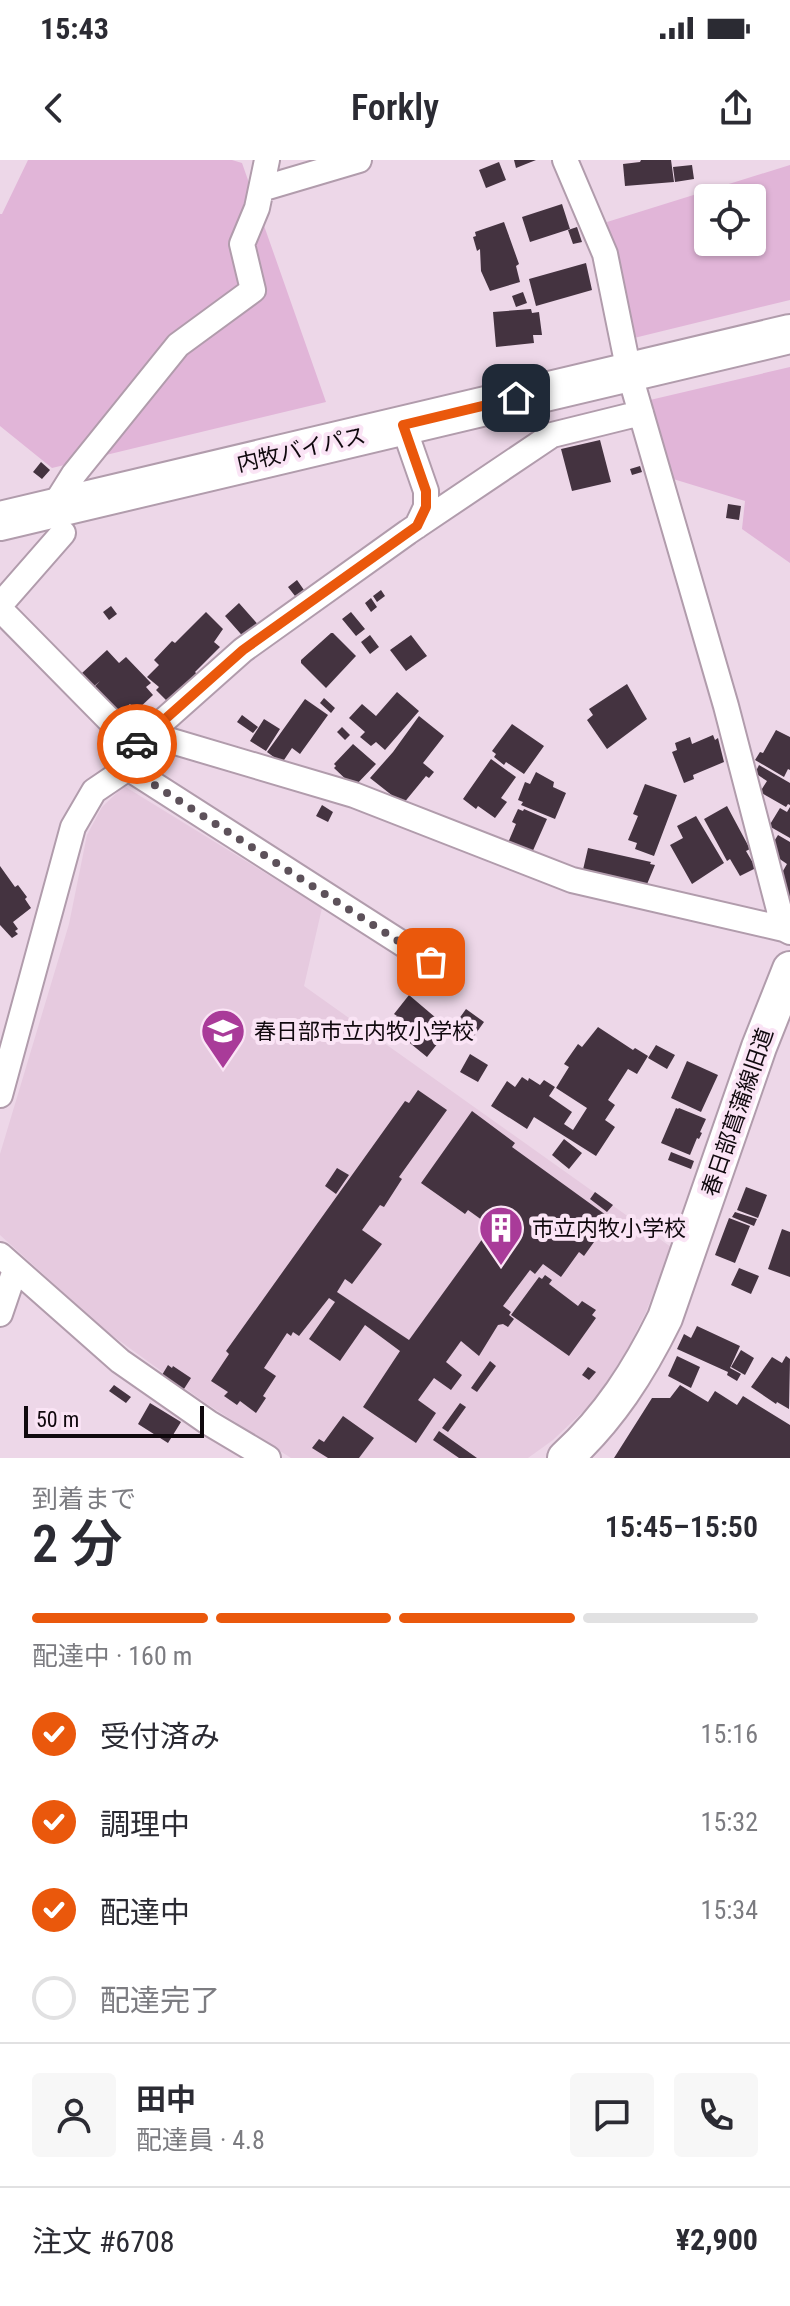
<!DOCTYPE html>
<html lang="ja">
<head>
<meta charset="utf-8">
<style>
  body { margin:0; font-family:"Roboto Condensed","Noto Sans JP",sans-serif; background:#f7f7f7; color:#2b2b33; height:100vh; display:flex; flex-direction:column; font-size:30px; white-space:nowrap }
  * { box-sizing:border-box; margin:0 }
  p { font-size:26px; color:#7c7c81 }
  .icon { flex:none; width:44px; height:44px; fill:none; stroke:currentColor; stroke-width:2; stroke-linecap:round; stroke-linejoin:round }
  .map { position:relative; height:1298px; overflow:hidden }
  .panel { display:flex; flex-direction:column; background:#fff; flex:1 }
  .panel>* { flex:none }
  .controls { position:absolute; left:694px; top:24px; display:grid; gap:16px }
  .controls a { display:grid; place-items:center; width:72px; height:72px; border-radius:8px; background:#fff; box-shadow:0 2px 6px #0004; font-size:40px }
  .scale { position:absolute; left:24px; bottom:20px; width:180px; box-sizing:border-box; padding-left:8px; border:4px solid #10090e; border-top:0; font-size:22px; line-height:28px; white-space:nowrap; color:#10090e; -webkit-text-stroke:6px #fae4f5; paint-order:stroke }
  .pin { position:absolute; display:grid; place-items:center; width:68px; height:68px; color:#fff; margin:-34px; border-radius:16px; box-shadow:0 4px 12px #0006 }
  .courier { position:absolute; display:grid; place-items:center; width:80px; height:80px; margin:-40px; border:6px solid #ea580c; border-radius:50%; background:#fff; color:#222; box-shadow:0 2px 10px #0007 }
  .head em { font-style:normal; font-weight:600 }
  .head div { display:flex; flex-direction:column-reverse }
  .head { display:flex; align-items:center; justify-content:space-between; height:136px; padding:0 32px }
  h1 { font-size:52px; font-weight:600; line-height:60px }
  .bar { display:grid; grid-template-columns:repeat(4,1fr); gap:12px 8px; align-content:center; height:96px; padding:0 32px }
  .bar i { height:10px; border-radius:6px; background:#e1e1e2 }
  .bar .current { background:#ea580c }
  .bar p { grid-column:span 4 }
  .line { display:flex; align-items:center; gap:20px; padding:0 32px; border-top:2px solid #e1e1e2 }
  .line div { flex:1 }
  .round { display:grid; place-items:center; flex:none; width:84px; height:84px; border-radius:8px; background:#f7f7f7 }
  ol { padding:0 32px; list-style:none }
  li { display:flex; align-items:center; gap:24px; height:88px }
  li p { margin-inline-start:auto }
  li .icon { padding:8px; border-radius:50%; background:#ea580c; color:#fff; stroke-width:4 }
  li:last-child { color:#7c7c81 }
  li i { width:44px; height:44px; border:4px solid #e1e1e2; border-radius:50% }
  .status { display:flex; justify-content:space-between; align-items:center; height:56px; padding:0 40px; background:#fff; direction:ltr }
  .status svg { height:22px; fill:currentColor }
  header { display:flex; justify-content:space-between; align-items:center; height:104px; padding:0 32px; background:#fff; font-size:36px; font-weight:600 }
  .map>svg:first-child { display:block }
</style>
</head>
<body>
<div class="status"><b>15:43</b><svg viewBox="0 0 49 12"><path d="M0 12V9h3v3zM5 12V6h3v6zM10 12V3h3v9zM15 12V0h3v12zM26 1h20v11H26zM47 4h2v5h-2z"/></svg></div>
<header><svg class="icon" aria-label="back" viewBox="0 0 24 24"><path d="M15 5l-7 7 7 7"/></svg>Forkly<svg class="icon" aria-label="share" viewBox="0 0 24 24"><path d="M12 15V3M7 8l5-5 5 5M5 13v7h14v-7"/></svg></header>
<div class="map">
<svg width="790" height="1298" viewBox="0 0 790 1298">
  <rect width="100%" height="100%" fill="#edd7e8"/>
  <path fill="#e6cadf" d="M124 626 322 748 304 826 671 1087 646 1152 625 1194 592 1243 553 1280 528 1298H291L204 1242 106 1171 0 1075V994L69 764 87 675 102 647Z"/>
  <path fill="#e1b5d8" fill-rule="evenodd" d="M28 0H232L242 3 326 242 52 308 0 266V54H2Z
    M790 5V140L634 178 607 62ZM708 38H752V82H708Z
    M790 207V403L742 369 745 341 670 318 650 240Z"/>
  <path fill="#443340" d="M514 0H536L516 8Z
    M641 0H671L674 22 625 26 623 4 640 2Z
    M499 2 506 20 486 28 479 10Z
    M692 5 694 19 675 22 673 7Z
    M562 44 570 69 530 82 522 57Z
    M504 62 519 104 516 106 520 122 490 131 481 111 480 89 477 91 473 77 476 76 475 72Z
    M577 67 582 82 573 84 568 70Z
    M586 103 592 130 536 146 529 119Z
    M523 132 527 143 516 147 512 136Z
    M531 149 532 153 539 152 542 175H533L534 183 496 187 493 152Z
    M600 280 611 322 572 331 561 289Z
    M41 302 50 310 42 319 33 312Z
    M640 306 642 312 632 315 630 309Z
    M728 344 741 346 739 360 726 358Z
    M297 420 304 430 295 436 288 427Z
    M381 430 385 436 377 442 373 436Z
    M371 438 377 447 371 452 365 443Z
    M239 443 261 468 247 481 225 456Z
    M111 446 117 454 109 460 103 452Z
    M206 452 223 469 214 482 220 487 195 512 197 514 169 543 156 530 159 527 147 517 159 505 154 500 172 481 175 483Z
    M351 452 365 469 356 476 342 459Z
    M331 473H333L356 496 326 528 301 503V500Z
    M370 475 379 487 370 494 361 482Z
    M411 475 427 496 406 511 390 490Z
    M107 490 119 503 126 497 151 523 146 527 153 535 136 551 130 544 119 554 94 527 100 521 92 528 84 519 86 517 82 513Z
    M627 524 647 559 607 589 587 560 593 555 589 549Z
    M397 532 419 551 385 590 376 582 371 586 360 577 365 572 349 558 362 544 376 556Z
    M324 538 335 548 331 553 320 543Z
    M305 539 328 555 300 594 292 588 282 603 267 592Z
    M242 555 258 567 253 573 237 562Z
    M419 556 444 576 423 603 434 612 429 618 426 616 403 644 370 618 393 592Z
    M264 559 280 569 266 591 250 581Z
    M512 564 544 586 524 614 506 602 504 605 494 597 496 594 492 591Z
    M342 567 350 575 345 580 337 572Z
    M776 570 790 577V610L788 609 784 617 755 600 760 592 763 593Z
    M713 575 715 580 718 578 724 602 693 615 694 619 684 623 672 592 677 590 675 583 690 577 692 584Z
    M353 584 376 604 354 627 334 608 336 606 334 604Z
    M491 599 516 617 501 638 507 642 495 658 478 646 476 649 463 639Z
    M759 605 790 623V645L788 644 786 647 760 632 767 621 755 613Z
    M536 612 554 622 553 627 566 633 555 659 521 645 523 642 518 640 525 622 530 624Z
    M645 624 677 635 654 696 635 689 637 683 628 680 638 656 633 654Z
    M322 645 333 652 328 662 316 656Z
    M727 646 750 689 746 691 756 708 740 716 730 699 727 701 704 659Z
    M790 647V678L769 666 780 648 787 652Z
    M518 649 523 651 524 649 547 659 531 695 507 685 516 664 512 662Z
    M696 656 724 703 692 724 670 685 683 678 677 666Z
    M778 675 790 682V752L776 723 787 704 768 691Z
    M588 688 651 702 650 704 655 705 645 729 582 714Z
    M0 706 15 727 18 725 27 737 25 739 31 748 13 762 18 769 15 771 18 774 12 778 0 765Z
    M409 835 449 869 427 897 389 866 397 856 394 854Z
    M466 849 484 862 469 883 451 870Z
    M598 867 633 890 635 888 648 896 637 914 628 909 608 940 615 945 605 960 615 967 596 996 534 957 527 969 491 946 507 921 515 927 522 917 528 921 529 918 540 925 544 920 555 927 549 936 572 952 564 964 573 970 587 948 556 928 569 907 564 904 578 884 582 887Z
    M656 885 675 895 667 909 648 898Z
    M470 894 488 905 478 922 460 912Z
    M687 901 718 915 701 952 671 938Z
    M418 930 447 950 399 1017 402 1019 384 1047 380 1045 362 1070 382 1084 352 1124 345 1119 337 1132 409 1180 483 1078 506 1093 514 1083 468 1050 465 1054 421 1023 472 951 515 983 512 987 606 1055 589 1079 594 1082 584 1096 579 1092 561 1117 543 1104 535 1114 530 1110 503 1146 511 1152 509 1155 514 1159 508 1167 503 1164 498 1165 479 1196 461 1181 446 1202 462 1215 451 1230 434 1218 418 1240 436 1253 416 1283 363 1247 400 1191 365 1165 340 1201 309 1179 335 1142 329 1138 299 1176 293 1172 291 1176 287 1173 264 1208 276 1216 263 1236 266 1238 256 1253 240 1241 237 1245 224 1236 228 1232 211 1221 229 1194 226 1191 405 941 409 943Z
    M676 948 678 949 679 948 706 959 700 972 702 973 699 979 697 978 690 995 661 983Z
    M564 979 582 993 569 1009 552 995Z
    M671 992 694 1001 691 1009 668 1000Z
    M337 1008 349 1015 336 1034 325 1026Z
    M746 1027 767 1035 758 1058 737 1050Z
    M595 1032 613 1045 607 1052 590 1039Z
    M735 1052 757 1059 754 1066 732 1057Z
    M729 1058 750 1066 735 1103 715 1095Z
    M782 1069 790 1072V1117L768 1109Z
    M739 1108 759 1116 751 1134 731 1125Z
    M545 1115 552 1120 549 1124 578 1146 582 1141 596 1150 592 1155 596 1158 569 1196 511 1155 539 1117 542 1119Z
    M697 1166 740 1186 730 1208 741 1214 737 1221 727 1215 728 1212 677 1189 684 1174 691 1178Z
    M741 1190 754 1198 745 1215 731 1207Z
    M677 1196 700 1207 691 1228 668 1216Z
    M786 1196 790 1199 789 1249 777 1242 776 1244 751 1227 772 1197 782 1203Z
    M490 1201 496 1206 477 1232 471 1228Z
    M168 1205 172 1208 173 1206 191 1218 182 1232 163 1220 165 1218 162 1215Z
    M588 1207 596 1212 589 1220 582 1215Z
    M114 1225 131 1237 126 1243 109 1231Z
    M680 1225 708 1242 715 1231 737 1245 743 1236 790 1265V1298H614L652 1238H670Z
    M150 1243 181 1262 168 1283 138 1264Z
    M460 1243 466 1247 448 1272 442 1268Z
    M343 1256 374 1278 359 1298H328L312 1288 319 1279 324 1282Z
    M439 1271 477 1298H459L433 1280Z"/>
  <g fill="none" stroke-linecap="round" stroke-linejoin="round">
    <g stroke="#b19cac" stroke-width="28">
      <path id="street" d="M565 0 605 94 629 212 726 546 784 769
        M261 29 359 0
        M403 265 426 331V347L417 366
        M52 349 74 314 178 185 253 130 242 84 257 48 267 0
        M0 445 63 373
        M0 449 135 586
        M148 574 354 635 572 720 784 769 790 772
        M128 608 431 802
        M0 935 73 667 94 631 128 608 135 586 243 490 408 372 552 275 641 253
        M0 1095 120 1201 209 1263 268 1298
        M0 1154 15 1110"/>
    </g>
    <g stroke="#b19cac" stroke-width="38">
      <path id="secondary" d="M565 1298C609 1258 639 1211 665 1158L759 887 790 809"/>
    </g>
    <g stroke="#b19cac" stroke-width="42">
      <path id="primary" d="M0 361 790 174"/>
    </g>
    <use href="#street" stroke="#fff" stroke-width="24"/>
    <use href="#secondary" stroke="#fff" stroke-width="34"/>
    <use href="#primary" stroke="#fff" stroke-width="38"/>
  </g>
  <g fill="none" stroke-linecap="round" stroke-linejoin="round">
    <path stroke="#5d515a" stroke-width="8" stroke-dasharray="0 14.4" d="M137 584 128 608 431 802"/>
    <path stroke="#ea580c" stroke-width="10" d="M137 584 243 490 417 366 426 347V331L403 265 516 238"/>
  </g>
  <defs>
    <g id="school-pin" transform="scale(2.3)"><path d="M0 17L-7.5 6A9.5 9.5 0 1 1 7.5 6Z" fill="#a93b99" stroke="#fae4f5"/><path d="M0-5L7-2L0 1L-7-2ZM-4 1L0 2.5L4 1V4Q0 6-4 4Z" fill="#fff"/></g>
    <g id="building-pin" transform="scale(2.3)"><path d="M0 17L-7.5 6A9.5 9.5 0 1 1 7.5 6Z" fill="#a93b99" stroke="#fae4f5"/><path d="M-4-6H4V6H1V3H-1V6H-4ZM-2.5-4.3h1.7v1.8h-1.7ZM.8-4.3h1.7v1.8H.8ZM-2.5-1h1.7V.8h-1.7ZM.8-1h1.7V.8H.8Z" fill="#fff"/></g>
  </defs>
  <g fill-rule="evenodd">
    <use href="#school-pin" x="223" y="871"/>
    <use href="#building-pin" x="501" y="1068"/>
  </g>
  <g text-anchor="middle" stroke-width="8" stroke-linejoin="round" paint-order="stroke">
    <g font-size="22" fill="#10090e" stroke="#fae4f5">
      <text transform="translate(301 289) rotate(-13)" y="8">内牧バイパス</text>
      <text transform="translate(737 952) rotate(-71)" y="8">春日部菖蒲線旧道</text>
    </g>
    <g font-size="22" fill="#10090e" stroke="#fae4f5" text-anchor="start">
      <text x="254" y="879">春日部市立内牧小学校</text>
      <text x="532" y="1076">市立内牧小学校</text>
    </g>
  </g>
</svg>
<div class="controls">
<a><svg class="icon" aria-label="locate" viewBox="0 0 24 24"><circle cx="12" cy="12" r="6"/><path d="M12 2v4M12 18v4M2 12h4M18 12h4"/></svg></a>
</div>
<div class="scale">50 m</div>
<div class="pin" style="left:431px;top:802px;background:#ea580c"><svg class="icon" aria-label="bag" viewBox="0 0 24 24"><path d="M5 8h14l-1 12H6zM9 8a3 3 0 0 1 6 0"/></svg></div>
<div class="pin" style="left:516px;top:238px;background:#1f2937"><svg class="icon" aria-label="home" viewBox="0 0 24 24"><path d="M3 11l9-7 9 7M6 9v11h12V9"/></svg></div>
<div class="courier" style="left:137px;top:584px"><svg class="icon" aria-label="car" viewBox="0 0 24 24"><path d="M5 17H2v-5l4-1 3-4h7l3 4 3 1v5h-3M9 17h6M6 11h13"/><circle cx="7" cy="17" r="2"/><circle cx="17" cy="17" r="2"/></svg></div>
</div>
<section class="panel">
<div class="head"><div><h1>2 分</h1><p>到着まで</p></div><em>15:45–15:50</em></div>
<div class="bar"><i class="current"></i><i class="current"></i><i class="current"></i><i></i><p>配達中 · 160 m</p></div>
<ol>
<li><svg class="icon" aria-label="check" viewBox="0 0 24 24"><path d="M5 12l5 5 9-10"/></svg>受付済み<p>15:16</p></li>
<li><svg class="icon" aria-label="check" viewBox="0 0 24 24"><path d="M5 12l5 5 9-10"/></svg>調理中<p>15:32</p></li>
<li><svg class="icon" aria-label="check" viewBox="0 0 24 24"><path d="M5 12l5 5 9-10"/></svg>配達中<p>15:34</p></li>
<li><i></i>配達完了</li>
</ol>
<div class="line" style="height:144px"><a class="round"><svg class="icon" aria-label="person" viewBox="0 0 24 24"><circle cx="12" cy="8" r="4"/><path d="M4 21q1-7 8-7t8 7"/></svg></a><div><b>田中</b><p>配達員 · 4.8</p></div><a class="round"><svg class="icon" aria-label="chat" viewBox="0 0 24 24"><path d="M4 5h16v11H9l-5 4z"/></svg></a><a class="round"><svg class="icon" aria-label="phone" viewBox="0 0 24 24"><path d="M5 4h4l2 5-3 2q2 4 5 5l2-3 5 2v4C11 20 4 13 5 4z"/></svg></a></div>
<div class="line" style="height:104px"><div>注文 #6708</div><b>¥2,900</b></div>
</section>
</body>
</html>
